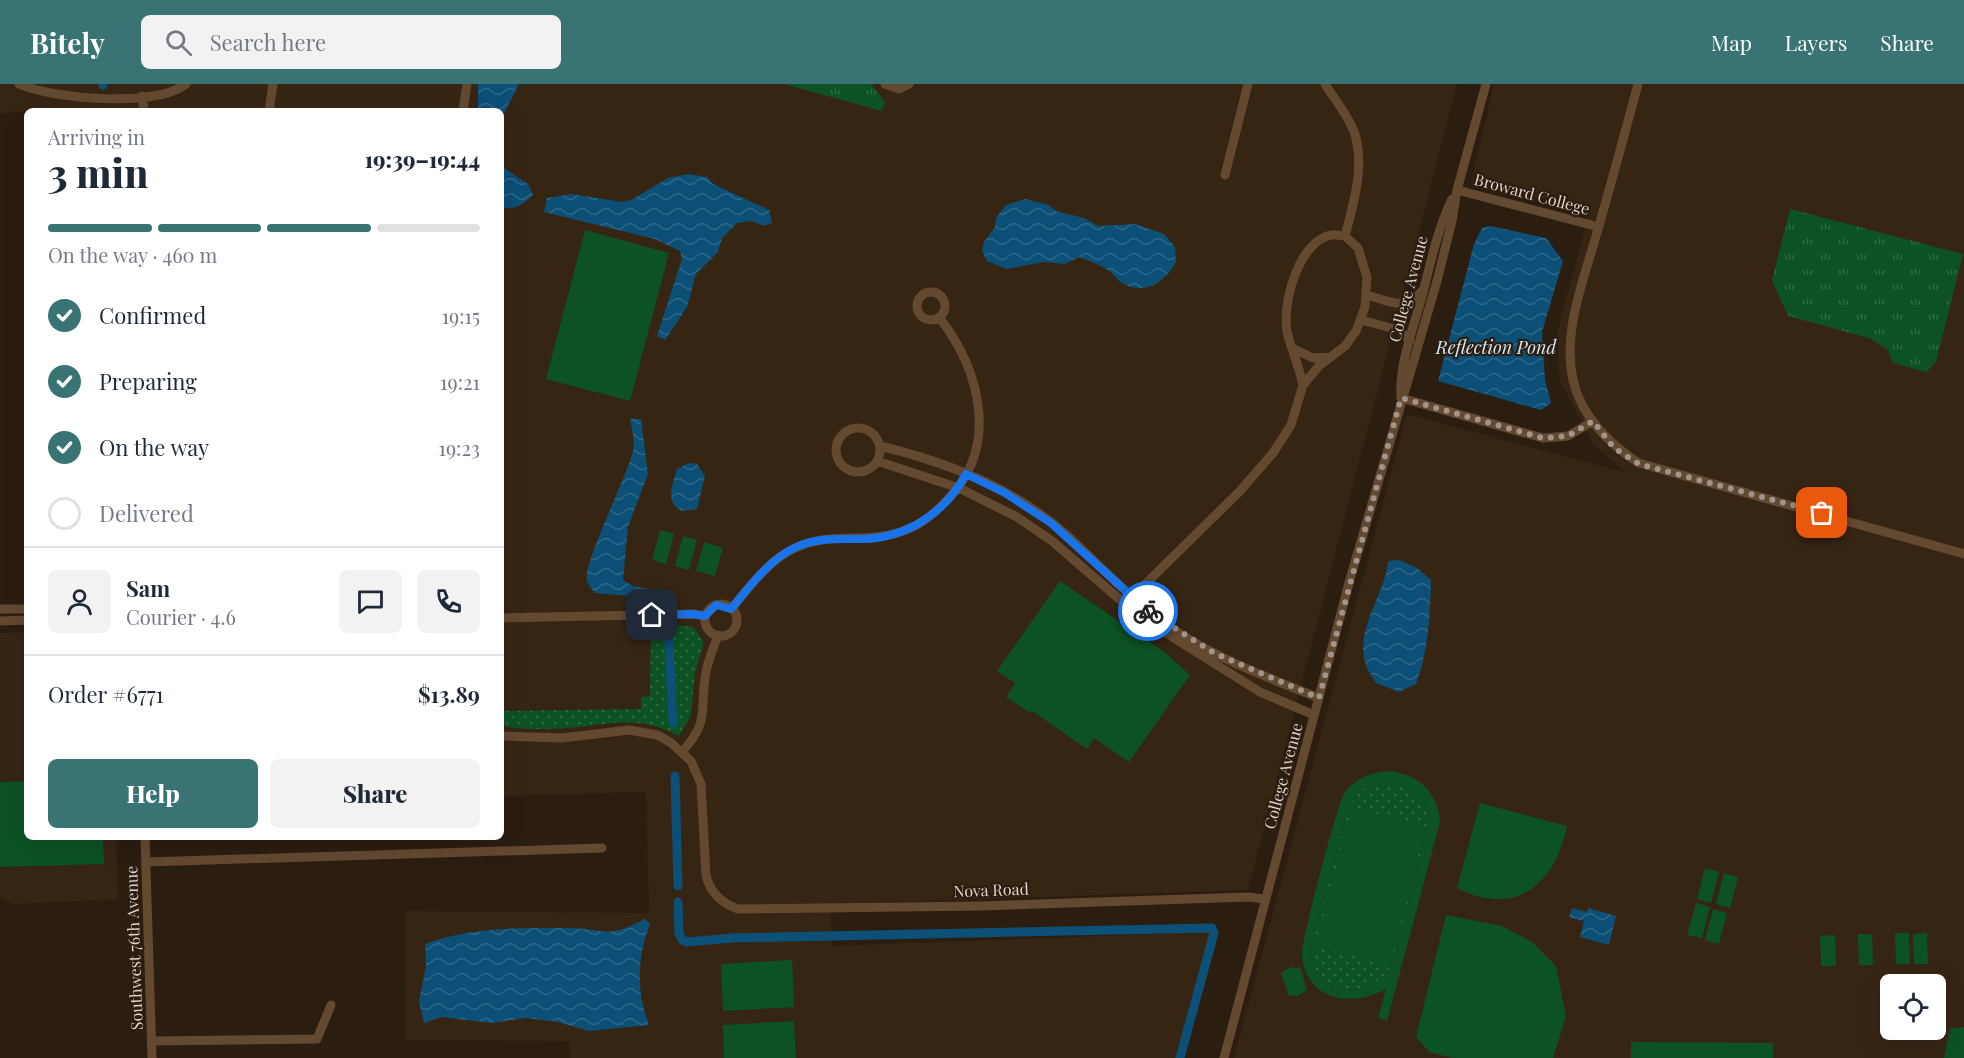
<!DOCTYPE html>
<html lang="en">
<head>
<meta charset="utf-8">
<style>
  body { margin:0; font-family:"Playfair Display",serif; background:#f2f2f3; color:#1f2937; height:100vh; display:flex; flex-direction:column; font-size:22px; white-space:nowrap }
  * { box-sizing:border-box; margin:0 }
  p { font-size:20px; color:#747a83 }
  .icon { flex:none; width:33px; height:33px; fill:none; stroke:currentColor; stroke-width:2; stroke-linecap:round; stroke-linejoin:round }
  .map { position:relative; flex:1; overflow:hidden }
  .drawer { position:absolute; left:24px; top:24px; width:480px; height:732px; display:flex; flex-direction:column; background:#fff; border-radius:9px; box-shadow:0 6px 24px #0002 }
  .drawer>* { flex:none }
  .fabs { position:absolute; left:1880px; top:890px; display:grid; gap:12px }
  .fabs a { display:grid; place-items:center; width:66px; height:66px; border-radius:9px; background:#fff; box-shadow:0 6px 24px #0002; font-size:30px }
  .pin { position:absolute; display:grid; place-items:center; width:51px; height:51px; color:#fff; margin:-26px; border-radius:12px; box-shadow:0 3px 9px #0006 }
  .courier { position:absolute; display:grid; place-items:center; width:60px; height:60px; margin:-30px; border:4px solid #1a73e8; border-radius:50%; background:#fff; color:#222; box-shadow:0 2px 8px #0007 }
  .headline em { font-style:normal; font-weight:800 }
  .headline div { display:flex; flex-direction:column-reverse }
  .headline { display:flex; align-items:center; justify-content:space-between; height:102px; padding:0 24px }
  h1 { font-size:39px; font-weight:800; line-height:45px }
  .bar { display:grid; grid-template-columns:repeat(4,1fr); gap:9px 6px; align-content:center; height:72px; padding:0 24px }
  .bar i { height:8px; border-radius:4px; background:#e0e1e3 }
  .bar .current { background:#3a7373 }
  .bar p { grid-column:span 4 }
  .line { display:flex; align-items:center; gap:15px; padding:0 24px; border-top:2px solid #e0e1e3 }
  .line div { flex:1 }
  .round { display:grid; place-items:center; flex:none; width:63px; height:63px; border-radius:9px; background:#f2f2f3 }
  ol { padding:0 24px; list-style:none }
  li { display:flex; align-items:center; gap:18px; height:66px }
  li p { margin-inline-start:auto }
  li .icon { padding:6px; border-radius:50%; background:#3a7373; color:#fff; stroke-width:4 }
  li:last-child { color:#747a83 }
  li i { width:33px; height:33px; border:3px solid #e0e1e3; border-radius:50% }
  .button { display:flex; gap:12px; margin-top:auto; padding:12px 24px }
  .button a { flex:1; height:69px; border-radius:9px; background:#3a7373; color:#fff; font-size:24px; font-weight:800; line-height:69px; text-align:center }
  .button a+a { background:#f2f2f3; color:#1f2937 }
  header { display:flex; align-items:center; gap:36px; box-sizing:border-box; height:84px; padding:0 30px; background:#3a7373; color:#fff }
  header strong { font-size:28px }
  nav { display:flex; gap:33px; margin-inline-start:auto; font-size:21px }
  .search { width:420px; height:54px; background:#f2f2f3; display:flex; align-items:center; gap:15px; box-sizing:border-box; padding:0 21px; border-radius:9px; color:#747a83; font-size:22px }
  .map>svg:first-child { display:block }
</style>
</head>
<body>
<header>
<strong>Bitely</strong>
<div class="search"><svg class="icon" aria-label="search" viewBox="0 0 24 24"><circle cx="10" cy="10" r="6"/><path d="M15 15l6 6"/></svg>Search here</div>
<nav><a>Map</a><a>Layers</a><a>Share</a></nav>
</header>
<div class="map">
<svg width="1964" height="974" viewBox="0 0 1964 974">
  <defs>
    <pattern id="grass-dots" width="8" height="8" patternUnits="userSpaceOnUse" patternTransform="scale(1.5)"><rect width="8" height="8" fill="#0c5223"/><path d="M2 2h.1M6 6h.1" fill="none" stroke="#2f6a42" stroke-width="1.8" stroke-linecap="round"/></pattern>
    <pattern id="park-tufts" width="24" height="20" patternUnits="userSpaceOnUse" patternTransform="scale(1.5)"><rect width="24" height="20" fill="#0c5223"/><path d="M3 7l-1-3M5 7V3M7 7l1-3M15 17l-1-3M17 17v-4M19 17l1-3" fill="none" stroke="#2f6a42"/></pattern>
    <pattern id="water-waves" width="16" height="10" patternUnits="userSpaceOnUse" patternTransform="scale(1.5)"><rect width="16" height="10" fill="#0c4f77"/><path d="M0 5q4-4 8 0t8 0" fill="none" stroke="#2f6789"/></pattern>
  </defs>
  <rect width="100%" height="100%" fill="#2c1d11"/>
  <path fill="#372514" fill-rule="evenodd" d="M0 0H1457L1248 806 830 820 832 862 1210 848 1180 974H570L569 957 405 956 406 827 649 829 646 708 501 712V27L135 26 27 27 0 30Z
    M1494 0H1964V974H1234L1407 330 1627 389 1594 361 1559 295 1558 245 1590 126 1471 98ZM1890 900H1935V945H1890Z
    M27 548V753H116L118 815 14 820 0 814V549Z"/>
  <path fill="url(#grass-dots)" d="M651 539 693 543 704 558 695 589 691 631 679 652C636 629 611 641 566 644 544 646 522 645 501 642V627L641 625V613L650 612Z
    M1387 698C1410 701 1430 715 1428 741L1391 883C1367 921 1307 909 1312 862L1349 722 1361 706Z"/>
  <path fill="url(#park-tufts)" d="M784 0H871L885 18 882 27Z
    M1790 125 1963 170 1936 278 1926 288 1893 279 1887 265 1869 254 1788 232 1772 196Z"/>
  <path fill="#0c5223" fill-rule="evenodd" d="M585 146 669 169 630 317 546 295Z
    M660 446 674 450 666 480 652 476Z
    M683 452 697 456 689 486 675 482Z
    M704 458 723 464 715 492 696 487Z
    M1060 497 1167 570 1190 591 1129 678 1094 654 1087 665 1032 627 1030 629 1006 613 1015 599 997 587Z
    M1387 687C1417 689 1438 707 1440 738L1387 937 1378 934 1386 905C1352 924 1305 917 1302 870 1301 858 1337 721 1344 710 1354 694 1370 689 1387 687ZM1387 698C1410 701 1430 715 1428 741L1391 883C1367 921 1307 909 1312 862L1349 722 1361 706Z
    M27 697V753H103L104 780 0 783V698Z
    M1480 719 1567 742C1555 801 1515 834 1457 804Z
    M1352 723 1426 742 1389 882 1315 862Z
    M1705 784 1719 788 1711 819 1697 815Z
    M1724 789 1738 793 1730 824 1716 820Z
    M1696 819 1710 823 1702 854 1687 851Z
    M1713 825 1727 829 1719 860 1705 856Z
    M1446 831 1502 842 1532 858 1556 882 1566 932 1553 974H1453L1429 968 1416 953Z
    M1895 849H1909L1910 880H1896Z
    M1927 849 1928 880H1914L1913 850Z
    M1858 850H1872L1873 881H1859Z
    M1835 851 1836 882H1821L1820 852Z
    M792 876 794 923 723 927 721 880Z
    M1292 882 1293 885 1300 883 1307 906 1296 913 1295 911 1289 912 1281 889Z
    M794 937 796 974H724L723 941Z
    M1964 943V974H1944L1950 944Z
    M1631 958 1773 959V974H1631Z"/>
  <path fill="url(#water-waves)" d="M478 0H519L501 35V27H478Z
    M501 82 528 100 533 111C522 121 516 126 501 123Z
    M689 90 707 93 713 100 769 126 772 139 763 142 752 137 737 139 722 154 718 168 696 190 687 223 665 256 657 252 682 175 680 167 655 155 544 128 547 114 572 110 622 118 631 116 668 94Z
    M1025 115 1049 121 1056 127 1084 134 1098 142 1135 140 1158 148 1164 150 1175 163 1176 178C1166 198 1144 212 1122 199 1117 196 1114 190 1109 187 1100 180 1088 177 1079 173L1065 180 1043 178 1007 185 987 177 982 167 984 158 995 143 996 134 1006 121Z
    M1491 142 1546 154 1563 177 1542 248 1545 296 1551 319 1541 326 1438 297 1474 160 1482 144Z
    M630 335H641L648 390 628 443 623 496 633 502 668 509 671 523H663V517L655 514 595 509C593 506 588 501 587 497 582 481 627 393 633 367 635 357 632 345 630 335Z
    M689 379 697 380 705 392 697 425 682 427C664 418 673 400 677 385Z
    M1399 476 1417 484 1431 496C1430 532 1429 565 1416 600L1399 608 1376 599C1373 593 1366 585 1365 578 1356 542 1385 511 1388 477Z
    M1572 824 1587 828 1588 824 1616 832 1609 861 1580 853 1584 837 1569 833Z
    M645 835 650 840C637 873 636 908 649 941L589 947 558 938 526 934 491 939 441 933 424 939 419 917 426 882 425 860C471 843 518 844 566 844 605 844 607 856 645 835Z"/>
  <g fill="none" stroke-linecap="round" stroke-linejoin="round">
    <path stroke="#0c4f77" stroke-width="9" d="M103 0V1
      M668 541 673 639
      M675 692 678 802
      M678 818 679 850 682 856 687 858 732 854 1212 844 1214 849 1180 974"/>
    <path stroke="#644931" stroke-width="9" d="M19 0C53 15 156 24 186 0
      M885 0 899 5 909 0
      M1325 0C1335 16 1351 35 1356 54 1364 86 1353 121 1345 152
      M1638 0C1625 48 1612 97 1598 145 1585 193 1562 246 1573 296 1581 332 1610 361 1639 379L1964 470
      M142 12 144 27
      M269 27 273 0
      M463 27 467 0
      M1225 91 1248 0
      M1457 106 1599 143
      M917 222a14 14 0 1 1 28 0a14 14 0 1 1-28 0Z
      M1367 211C1389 217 1404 228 1422 207
      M1361 236 1399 246 1410 257
      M1294 265 1313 274 1331 273
      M1401 314C1399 281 1412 248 1421 216 1430 182 1437 146 1452 115
      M1401 314 1543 354 1568 352 1593 337
      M836 366a22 22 0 1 1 44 0a22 22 0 1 1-44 0Z
      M880 362C947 378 1017 406 1068 452 1105 487 1139 523 1182 551 1225 578 1272 595 1319 614
      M877 377 959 404 1017 433 1052 457 1125 520 1177 556 1260 608 1314 631
      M1125 520 1240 407 1273 369 1291 341 1303 301 1319 282 1345 262 1356 247 1365 223 1367 193 1358 164 1345 152C1341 152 1335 150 1331 151 1298 157 1280 224 1288 252 1293 269 1299 283 1303 301
      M705 536a16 16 0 1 1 32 0a16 16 0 1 1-32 0Z
      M0 525H27
      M731 525C749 504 768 477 793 465 828 447 864 460 900 448 920 442 934 430 948 415 1000 362 980 286 939 233
      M501 534 693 530 705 532
      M0 537 27 536
      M501 652 562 654 629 646 657 651 670 658 691 677 701 700 706 791C710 809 721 819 738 825L981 822 1248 813 1265 815
      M682 668C711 636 699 626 706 588 708 576 714 563 718 551
      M145 753 152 974
      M146 778 602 764
      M152 957 317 955 331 921
      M1224 974 1350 495 1437 197 1452 137 1457 106 1486 0"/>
  </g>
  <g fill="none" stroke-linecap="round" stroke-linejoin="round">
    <path stroke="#a0948b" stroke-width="6" stroke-dasharray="0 10.8" d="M1148 527 1214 569 1319 614 1401 314 1543 354 1568 352 1593 337 1614 364 1639 380 1822 429"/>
    <path stroke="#1a73e8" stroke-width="8" d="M652 531 693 530 705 532 716 521 731 525C749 503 769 476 794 464 818 453 837 455 862 455 907 454 945 429 966 390L1005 409 1051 439 1148 527"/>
  </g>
  <g text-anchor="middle" stroke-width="4.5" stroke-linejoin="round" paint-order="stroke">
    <g font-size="16" fill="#dfd4cd" stroke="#2c1d11">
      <text transform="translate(1532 110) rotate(15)" y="6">Broward College</text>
      <text transform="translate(1408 205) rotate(-75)" y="6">College Avenue</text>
      <text transform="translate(1283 692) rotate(-75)" y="6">College Avenue</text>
      <text transform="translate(991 806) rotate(-2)" y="6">Nova Road</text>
      <text transform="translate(134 864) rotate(-92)" y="6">Southwest 76th Avenue</text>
    </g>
    <g font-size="18" font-style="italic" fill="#d2e5f4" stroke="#2c1d11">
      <text x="1496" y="270">Reflection Pond</text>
    </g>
  </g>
</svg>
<div class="fabs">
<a><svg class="icon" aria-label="locate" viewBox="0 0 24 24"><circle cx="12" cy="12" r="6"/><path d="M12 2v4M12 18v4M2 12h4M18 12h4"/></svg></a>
</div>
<div class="pin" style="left:1822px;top:429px;background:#ea580c"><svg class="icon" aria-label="bag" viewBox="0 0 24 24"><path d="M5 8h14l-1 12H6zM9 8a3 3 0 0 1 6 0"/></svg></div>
<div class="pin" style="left:652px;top:531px;background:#1f2937"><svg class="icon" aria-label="home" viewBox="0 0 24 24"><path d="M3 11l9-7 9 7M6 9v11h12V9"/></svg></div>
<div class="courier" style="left:1148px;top:527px"><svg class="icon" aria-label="bike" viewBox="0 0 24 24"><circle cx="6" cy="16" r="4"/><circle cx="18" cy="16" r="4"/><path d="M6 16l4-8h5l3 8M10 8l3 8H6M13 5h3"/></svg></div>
<section class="drawer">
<div class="headline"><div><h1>3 min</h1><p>Arriving in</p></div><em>19:39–19:44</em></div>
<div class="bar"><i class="current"></i><i class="current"></i><i class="current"></i><i></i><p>On the way · 460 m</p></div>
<ol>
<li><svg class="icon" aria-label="check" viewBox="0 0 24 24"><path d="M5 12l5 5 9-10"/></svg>Confirmed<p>19:15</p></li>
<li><svg class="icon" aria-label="check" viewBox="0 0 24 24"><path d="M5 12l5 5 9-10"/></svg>Preparing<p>19:21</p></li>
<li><svg class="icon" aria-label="check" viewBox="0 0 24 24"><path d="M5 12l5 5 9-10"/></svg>On the way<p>19:23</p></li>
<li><i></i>Delivered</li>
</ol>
<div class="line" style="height:108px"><a class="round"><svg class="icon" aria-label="person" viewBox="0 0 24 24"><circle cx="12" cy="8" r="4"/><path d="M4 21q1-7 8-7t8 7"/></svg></a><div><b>Sam</b><p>Courier · 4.6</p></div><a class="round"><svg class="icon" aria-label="chat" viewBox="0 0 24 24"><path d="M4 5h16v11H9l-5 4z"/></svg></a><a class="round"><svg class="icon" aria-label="phone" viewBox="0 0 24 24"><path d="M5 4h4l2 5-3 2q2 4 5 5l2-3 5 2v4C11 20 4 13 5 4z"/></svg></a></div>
<div class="line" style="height:78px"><div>Order #6771</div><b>$13.89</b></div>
<div class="button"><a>Help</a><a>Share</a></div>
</section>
</div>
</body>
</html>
